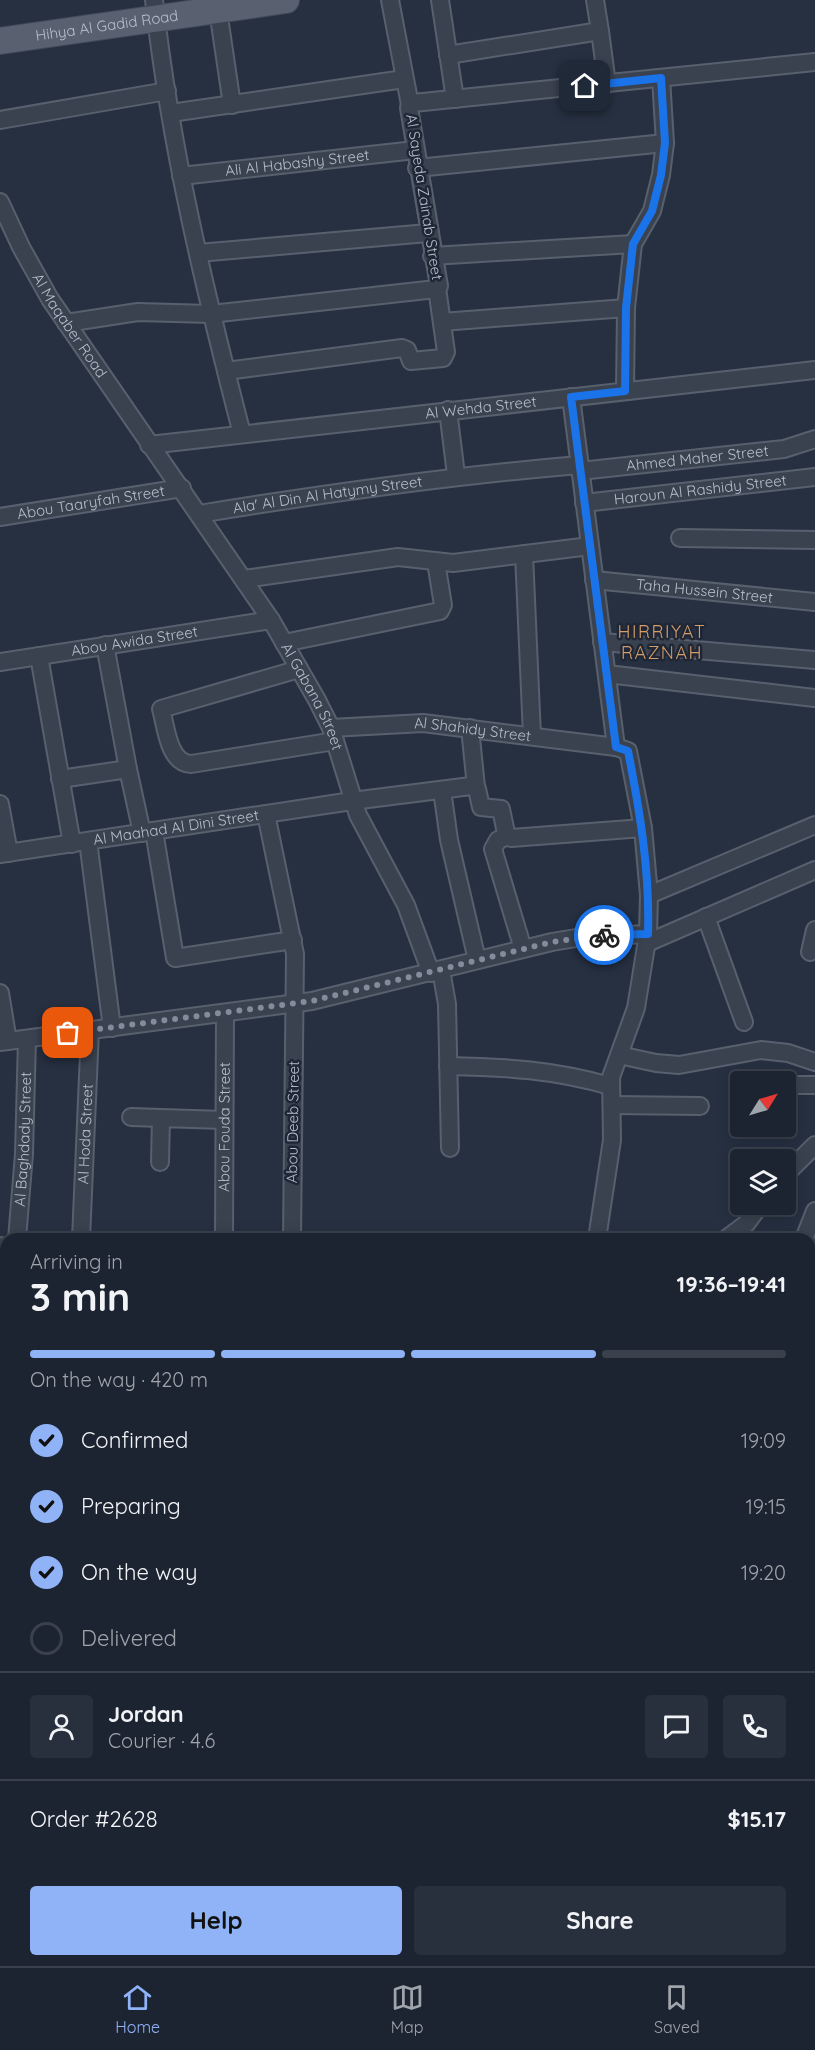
<!DOCTYPE html>
<html lang="en">
<head>
<meta charset="utf-8">
<style>
  body { margin:0; font-family:Quicksand,sans-serif; background:#29303d; color:#f1f3f6; height:100vh; display:flex; flex-direction:column; font-size:22px; white-space:nowrap }
  * { box-sizing:border-box; margin:0 }
  p { font-size:20px; color:#a0a4ab }
  .icon { flex:none; width:33px; height:33px; fill:none; stroke:currentColor; stroke-width:2; stroke-linecap:round; stroke-linejoin:round }
  .map { position:relative; flex:1; overflow:hidden }
  .details { position:absolute; left:0px; top:1233px; width:816px; height:734px; display:flex; flex-direction:column; background:#1c2431; border-radius:18px 18px 0 0; box-shadow:0 3px 15px #0003,0 0 0 2px #3a414d }
  .details>* { flex:none }
  .needle { width:39px; rotate:53deg }
  .controls { position:absolute; left:730px; top:1071px; display:grid; gap:12px }
  .controls a { display:grid; place-items:center; width:66px; height:66px; border-radius:6px; background:#1c2431; box-shadow:0 3px 15px #0003,0 0 0 2px #3a414d; font-size:30px }
  .pin { position:absolute; display:grid; place-items:center; width:51px; height:51px; color:#fff; margin:-26px; border-radius:12px; box-shadow:0 3px 9px #0006 }
  .courier { position:absolute; display:grid; place-items:center; width:60px; height:60px; margin:-30px; border:4px solid #1a73e8; border-radius:50%; background:#fff; color:#222; box-shadow:0 2px 8px #0007 }
  .headline em { font-style:normal; font-weight:700 }
  .headline div { display:flex; flex-direction:column-reverse }
  .headline { display:flex; align-items:center; justify-content:space-between; height:102px; padding:0 30px }
  h1 { font-size:39px; font-weight:700; line-height:45px }
  .bar { display:grid; grid-template-columns:repeat(4,1fr); gap:9px 6px; align-content:center; height:72px; padding:0 30px }
  .bar i { height:8px; border-radius:4px; background:#3a414d }
  .bar .on { background:#90b3f7 }
  .bar p { grid-column:span 4 }
  .line { display:flex; align-items:center; gap:15px; padding:0 30px; border-top:2px solid #3a414d }
  .line div { flex:1 }
  .round { display:grid; place-items:center; flex:none; width:63px; height:63px; border-radius:6px; background:#29303d }
  ol { padding:0 30px; list-style:none }
  li { display:flex; align-items:center; gap:18px; height:66px }
  li p { margin-inline-start:auto }
  li .icon { padding:6px; border-radius:50%; background:#90b3f7; color:#111; stroke-width:4 }
  li:last-child { color:#a0a4ab }
  li i { width:33px; height:33px; border:3px solid #3a414d; border-radius:50% }
  .action { display:flex; gap:12px; margin-top:auto; padding:12px 30px }
  .action a { flex:1; height:69px; border-radius:6px; background:#90b3f7; color:#111; font-size:24px; font-weight:700; line-height:69px; text-align:center }
  .action a+a { background:#29303d; color:#f1f3f6 }
  .dock { display:flex; justify-content:space-around; align-items:center; height:84px; border-top:2px solid #3a414d; background:#1c2431; font-size:16px; color:#a0a4ab }
  .dock a { display:grid; justify-items:center; gap:3px }
  .dock .on { color:#90b3f7 }
  .map>svg:first-child { display:block }
</style>
</head>
<body>
<div class="map">
<svg width="815" height="1966" viewBox="0 0 815 1966">
  <rect width="100%" height="100%" fill="#263041"/>
  <g fill="none" stroke-linecap="round" stroke-linejoin="round">
    <g stroke="#58606e" stroke-width="20">
      <g id="minor">
        <path d="M154 0C170 147 205 291 242 434"/>
        <path d="M390 0 410 105"/>
        <path d="M440 0 455 99"/>
        <path d="M218 10 232 105"/>
        <path d="M600 31 607 84"/>
        <path d="M448 55 600 31 595 0"/>
        <path d="M171 113 404 79"/>
        <path d="M0 120 167 91"/>
        <path d="M417 168 665 143"/>
        <path id="s1" d="M181 176 415 150"/>
        <path id="s2" d="M0 202 21 247 50 299 271 620 317 700 331 728 358 815 406 905 431 973"/>
        <path d="M198 253 428 233"/>
        <path d="M432 256 633 244"/>
        <path d="M442 322 626 308"/>
        <path d="M66 323 138 312 211 314 436 289 439 286 409 108 413 103 815 62"/>
        <path d="M226 371 402 348 407 350 411 361 443 358 446 352 437 288"/>
        <path d="M625 391 626 308 633 244 652 211 661 175 665 143 661 78"/>
        <path d="M571 397 616 747"/>
        <path d="M448 410 456 475"/>
        <path id="s3" d="M149 445 815 370"/>
        <path id="s4" d="M580 471 784 449 815 439"/>
        <path id="s5" d="M584 503 815 477"/>
        <path id="s6" d="M199 514C327 493 450 476 579 465"/>
        <path id="s7" d="M0 517 182 488"/>
        <path d="M680 538 815 540"/>
        <path d="M524 554 532 736"/>
        <path d="M244 579 398 557 453 563 590 546"/>
        <path id="s8" d="M594 580 815 602"/>
        <path d="M602 642 815 660"/>
        <path d="M284 643 440 611 443 605 436 562"/>
        <path d="M105 645 128 769"/>
        <path d="M39 656 72 844"/>
        <path id="s9" d="M0 662 271 620"/>
        <path d="M299 669 161 709C166 726 168 763 191 764L335 741"/>
        <path d="M607 674 815 698"/>
        <path id="s10" d="M331 728 423 723 616 747 628 751 643 828 649 895 648 934 636 1008 611 1077 612 1140 597 1239"/>
        <path d="M470 728 476 787"/>
        <path d="M60 779 128 769 142 833"/>
        <path d="M442 790 449 840 477 960"/>
        <path d="M0 804 9 853"/>
        <path d="M266 814 295 954 292 1239"/>
        <path d="M154 831 175 958 293 940"/>
        <path d="M508 836 498 840 493 849 523 949"/>
        <path d="M88 841 112 1028"/>
        <path id="s11" d="M0 854 352 801 471 786 477 789 481 807 501 809 506 833 511 838 643 828"/>
        <path d="M649 895 815 825"/>
        <path d="M706 917 744 1022"/>
        <path d="M647 943 815 870"/>
        <path d="M810 952 815 930"/>
        <path d="M441 970 447 1004 450 1148"/>
        <path d="M0 993 8 1041"/>
        <path d="M0 1042 312 1001 552 942 582 937 648 934"/>
        <path d="M619 1055 656 1063 679 1065 761 1050 788 1053 815 1062"/>
        <path d="M448 1066C506 1067 555 1070 610 1086"/>
        <path d="M786 1085H815"/>
        <path d="M612 1105 700 1106"/>
        <path d="M131 1117 161 1118"/>
        <path d="M160 1162 161 1118 224 1120"/>
        <path d="M786 1174 815 1145"/>
        <path id="s12" d="M17 1239 24 1154 27 1039"/>
        <path id="s13" d="M81 1239 90 1030"/>
        <path id="s14" d="M224 1239 225 1013"/>
        <path d="M726 1239 746 1224 761 1204"/>
        <path d="M804 1239 815 1211"/>
        <path d="M0 1246 6 1247"/>
        <path d="M810 1256 815 1257"/>
        <path d="M0 1403 6 1341"/>
        <path d="M0 1469 6 1468"/>
        <path d="M810 1519 815 1520"/>
        <path d="M0 1532 6 1530"/>
        <path d="M0 1612 6 1611"/>
        <path d="M810 1647H815"/>
        <path d="M0 1662 6 1661"/>
        <path d="M0 1776 6 1774"/>
        <path d="M0 1884 6 1881"/>
        <path d="M810 1941 815 1883"/>
        <path d="M574 1960 608 1966"/>
        <path d="M167 1966 172 1960"/>
        <path d="M296 1966V1960"/>
        <path d="M397 1966V1960"/>
        <path d="M644 1966 646 1960"/>
        <path d="M749 1966 750 1960"/>
        <path d="M807 1966 808 1960"/>
      </g>
    </g>
    <g stroke="#444b5a" stroke-width="28">
      <g id="primary">
        <path id="s15" d="M0 41 286 0"/>
      </g>
    </g>
    <use href="#minor" stroke="#3a4250" stroke-width="16"/>
    <use href="#primary" stroke="#596170" stroke-width="26"/>
  </g>
  <g fill="none" stroke-linecap="round" stroke-linejoin="round">
    <path stroke="#848c9b" stroke-width="6" stroke-dasharray="0 10.8" d="M68 1033 312 1001 552 942 604 935"/>
    <path stroke="#1a73e8" stroke-width="8" d="M585 86 661 78 665 143 661 175 652 211 633 244 626 308 625 391 571 397 616 747 628 751C640 812 650 872 648 934L604 935"/>
  </g>
  <g text-anchor="middle" stroke-width="5" stroke-linejoin="round" paint-order="stroke">
    <g font-size="15" fill="#b7becb" stroke="#1f2736">
      <text dy="5" stroke="none"><textPath href="#s15" startOffset="108">Hihya Al Gadid Road</textPath></text>
      <text dy="5" stroke="none"><textPath href="#s1" startOffset="117">Ali Al Habashy Street</textPath></text>
      <text transform="translate(424 197) rotate(81)" y="5">Al Sayeda Zainab Street</text>
      <text dy="5" stroke="none"><textPath href="#s2" startOffset="142">Al Maqaber Road</textPath></text>
      <text dy="5" stroke="none"><textPath href="#s3" startOffset="334">Al Wehda Street</textPath></text>
      <text dy="5" stroke="none"><textPath href="#s4" startOffset="118">Ahmed Maher Street</textPath></text>
      <text dy="5" stroke="none"><textPath href="#s5" startOffset="117">Haroun Al Rashidy Street</textPath></text>
      <text dy="5" stroke="none"><textPath href="#s6" startOffset="130">Ala' Al Din Al Hatymy Street</textPath></text>
      <text dy="5" stroke="none"><textPath href="#s7" startOffset="92">Abou Taaryfah Street</textPath></text>
      <text dy="5" stroke="none"><textPath href="#s8" startOffset="111">Taha Hussein Street</textPath></text>
      <text dy="5" stroke="none"><textPath href="#s9" startOffset="136">Abou Awida Street</textPath></text>
      <text dy="5" stroke="none"><textPath href="#s2" startOffset="586">Al Gabana Street</textPath></text>
      <text dy="5" stroke="none"><textPath href="#s10" startOffset="142">Al Shahidy Street</textPath></text>
      <text dy="5" stroke="none"><textPath href="#s11" startOffset="178">Al Maahad Al Dini Street</textPath></text>
      <text transform="translate(293 1122) rotate(-89)" y="5">Abou Deeb Street</text>
      <text dy="5" stroke="none"><textPath href="#s14" startOffset="112">Abou Fouda Street</textPath></text>
      <text dy="5" stroke="none"><textPath href="#s13" startOffset="105">Al Hoda Street</textPath></text>
      <text dy="5" stroke="none"><textPath href="#s12" startOffset="100">Al Baghdady Street</textPath></text>
    </g>
    <g font-size="18" letter-spacing="1.5" fill="#d49d69" stroke="#1f2736">
      <text x="662" y="638">HIRRIYAT<tspan x="662" dy="21">RAZNAH</tspan></text>
    </g>
  </g>
</svg>
<div class="controls">
<a><svg class="needle" viewBox="-14 -14 28 28"><path d="M0-13l5 13h-10z" fill="#e53935"/><path d="M0 13l5-13h-10z" fill="#a0a4ab"/></svg></a>
<a><svg class="icon" aria-label="layers" viewBox="0 0 24 24"><path d="M12 4l9 5-9 5-9-5zM3 14l9 5 9-5"/></svg></a>
</div>
<div class="pin" style="left:68px;top:1033px;background:#ea580c"><svg class="icon" aria-label="bag" viewBox="0 0 24 24"><path d="M5 8h14l-1 12H6zM9 8a3 3 0 0 1 6 0"/></svg></div>
<div class="pin" style="left:585px;top:86px;background:#1f2937"><svg class="icon" aria-label="home" viewBox="0 0 24 24"><path d="M3 11l9-7 9 7M6 9v11h12V9"/></svg></div>
<div class="courier" style="left:604px;top:935px"><svg class="icon" aria-label="bike" viewBox="0 0 24 24"><circle cx="6" cy="16" r="4"/><circle cx="18" cy="16" r="4"/><path d="M6 16l4-8h5l3 8M10 8l3 8H6M13 5h3"/></svg></div>
<section class="details">
<div class="headline"><div><h1>3 min</h1><p>Arriving in</p></div><em>19:36–19:41</em></div>
<div class="bar"><i class="on"></i><i class="on"></i><i class="on"></i><i></i><p>On the way · 420 m</p></div>
<ol>
<li><svg class="icon" aria-label="check" viewBox="0 0 24 24"><path d="M5 12l5 5 9-10"/></svg>Confirmed<p>19:09</p></li>
<li><svg class="icon" aria-label="check" viewBox="0 0 24 24"><path d="M5 12l5 5 9-10"/></svg>Preparing<p>19:15</p></li>
<li><svg class="icon" aria-label="check" viewBox="0 0 24 24"><path d="M5 12l5 5 9-10"/></svg>On the way<p>19:20</p></li>
<li><i></i>Delivered</li>
</ol>
<div class="line" style="height:108px"><a class="round"><svg class="icon" aria-label="person" viewBox="0 0 24 24"><circle cx="12" cy="8" r="4"/><path d="M4 21q1-7 8-7t8 7"/></svg></a><div><b>Jordan</b><p>Courier · 4.6</p></div><a class="round"><svg class="icon" aria-label="chat" viewBox="0 0 24 24"><path d="M4 5h16v11H9l-5 4z"/></svg></a><a class="round"><svg class="icon" aria-label="phone" viewBox="0 0 24 24"><path d="M5 4h4l2 5-3 2q2 4 5 5l2-3 5 2v4C11 20 4 13 5 4z"/></svg></a></div>
<div class="line" style="height:78px"><div>Order #2628</div><b>$15.17</b></div>
<div class="action"><a>Help</a><a>Share</a></div>
</section>
</div>
<nav class="dock">
<a class="on"><svg class="icon" aria-label="home" viewBox="0 0 24 24"><path d="M3 11l9-7 9 7M6 9v11h12V9"/></svg>Home</a>
<a><svg class="icon" aria-label="map" viewBox="0 0 24 24"><path d="M3 6l6-2 6 2 6-2v14l-6 2-6-2-6 2zM9 4v14M15 6v14"/></svg>Map</a>
<a><svg class="icon" aria-label="saved" viewBox="0 0 24 24"><path d="M7 4h10v16l-5-4-5 4z"/></svg>Saved</a>
</nav>
</body>
</html>
